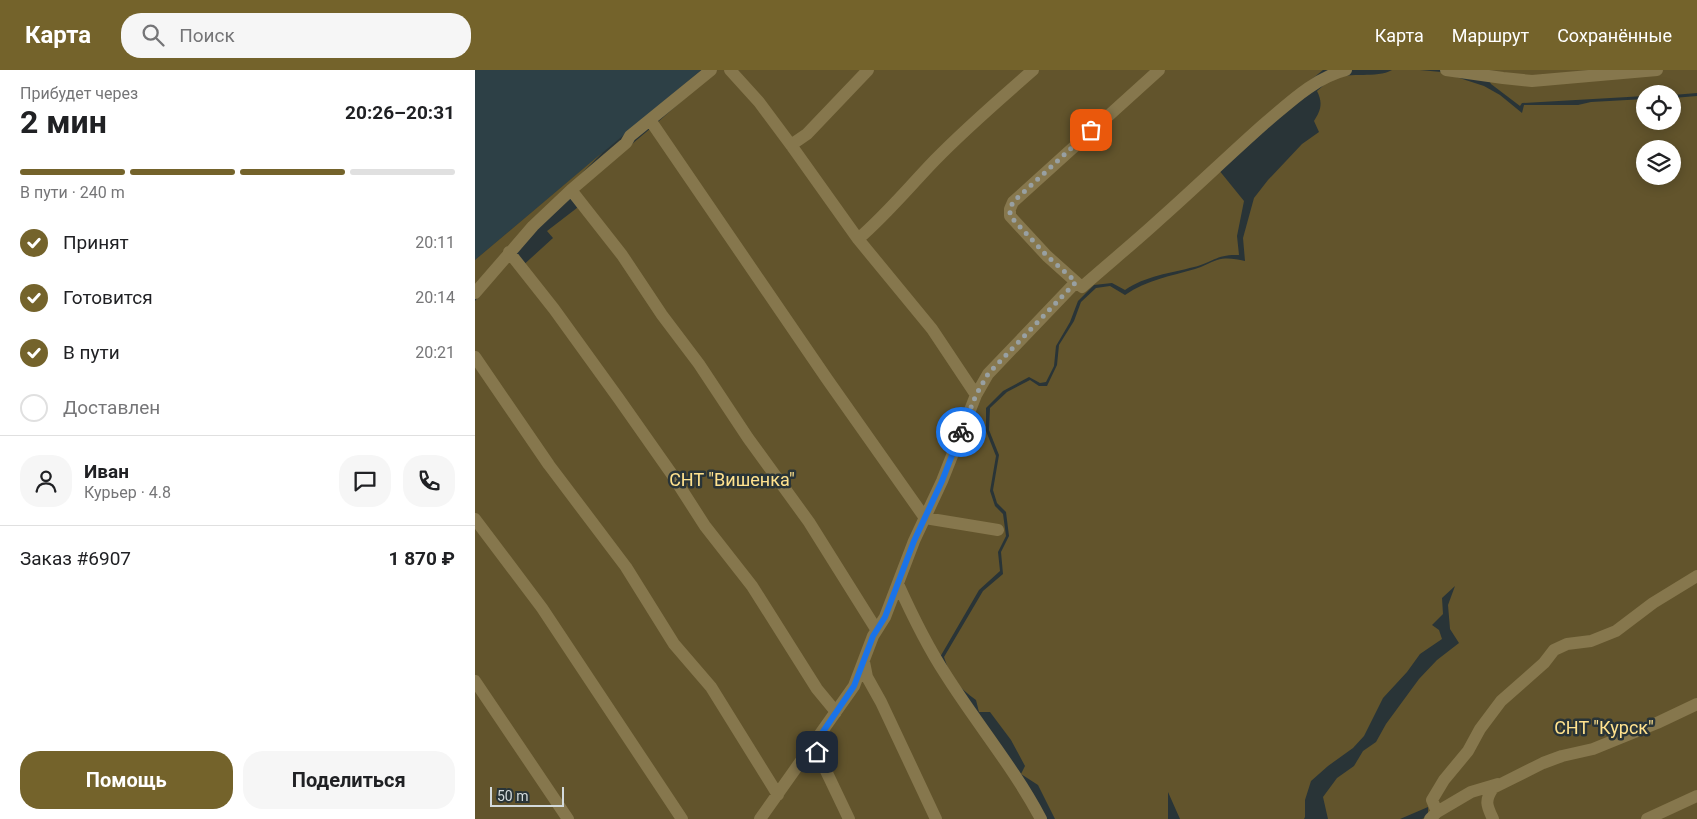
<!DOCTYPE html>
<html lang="ru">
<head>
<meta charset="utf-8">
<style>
  body { margin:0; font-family:Roboto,sans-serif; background:#f6f6f6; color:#202124; height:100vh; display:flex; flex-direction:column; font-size:19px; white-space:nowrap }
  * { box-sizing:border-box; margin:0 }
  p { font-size:16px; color:#757577 }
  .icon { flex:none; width:28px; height:28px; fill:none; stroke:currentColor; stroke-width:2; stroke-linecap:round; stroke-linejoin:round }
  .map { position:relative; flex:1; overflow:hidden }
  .side { display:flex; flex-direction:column; background:#fff; width:475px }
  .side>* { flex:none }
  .controls { position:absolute; left:1161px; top:15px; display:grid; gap:10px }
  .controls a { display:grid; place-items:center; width:45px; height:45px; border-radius:50%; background:#fff; box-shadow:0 2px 12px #0003; font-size:25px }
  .scale { position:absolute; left:15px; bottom:12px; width:74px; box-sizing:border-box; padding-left:5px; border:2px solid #d3dadc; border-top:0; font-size:14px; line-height:18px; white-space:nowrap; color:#d3dadc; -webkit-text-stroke:4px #293437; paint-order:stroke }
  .pin { position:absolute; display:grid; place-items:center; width:42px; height:42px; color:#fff; margin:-21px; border-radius:10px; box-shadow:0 2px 8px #0006 }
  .courier { position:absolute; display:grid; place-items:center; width:50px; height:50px; margin:-25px; border:4px solid #1a73e8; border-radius:50%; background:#fff; color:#222; box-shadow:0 1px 6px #0007 }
  .head em { font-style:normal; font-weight:700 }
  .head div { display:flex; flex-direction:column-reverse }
  .head { display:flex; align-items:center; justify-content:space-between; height:85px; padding:0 20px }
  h1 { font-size:32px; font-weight:700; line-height:38px }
  .bar { display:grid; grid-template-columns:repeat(4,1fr); gap:8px 5px; align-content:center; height:60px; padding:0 20px }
  .bar i { height:6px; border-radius:4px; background:#e0e0e0 }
  .bar .active { background:#74632b }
  .bar p { grid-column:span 4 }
  .line { display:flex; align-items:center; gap:12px; padding:0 20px; border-top:1px solid #e0e0e0 }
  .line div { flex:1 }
  .round { display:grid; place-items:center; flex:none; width:52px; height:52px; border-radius:20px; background:#f6f6f6 }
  ol { padding:0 20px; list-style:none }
  li { display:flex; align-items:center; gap:15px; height:55px }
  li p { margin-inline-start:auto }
  li .icon { padding:5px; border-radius:50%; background:#74632b; color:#fff; stroke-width:4 }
  li:last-child { color:#757577 }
  li i { width:28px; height:28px; border:2px solid #e0e0e0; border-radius:50% }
  .action { display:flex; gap:10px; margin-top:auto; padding:10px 20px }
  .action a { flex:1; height:58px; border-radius:20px; background:#74632b; color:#fff; font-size:20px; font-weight:700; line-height:58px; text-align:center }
  .action a+a { background:#f6f6f6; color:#202124 }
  header { display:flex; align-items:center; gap:30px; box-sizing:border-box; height:70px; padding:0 25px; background:#74632b; color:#fff }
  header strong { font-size:24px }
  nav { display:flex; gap:28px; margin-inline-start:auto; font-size:18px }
  .search { width:350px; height:45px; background:#f6f6f6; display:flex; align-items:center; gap:12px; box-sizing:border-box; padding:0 18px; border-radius:20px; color:#757577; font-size:19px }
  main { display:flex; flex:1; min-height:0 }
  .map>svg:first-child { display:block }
</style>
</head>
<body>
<header>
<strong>Карта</strong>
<div class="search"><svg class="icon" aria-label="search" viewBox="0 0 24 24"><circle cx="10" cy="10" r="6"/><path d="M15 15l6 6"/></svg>Поиск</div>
<nav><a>Карта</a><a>Маршрут</a><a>Сохранённые</a></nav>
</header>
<main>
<section class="side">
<div class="head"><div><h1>2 мин</h1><p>Прибудет через</p></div><em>20:26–20:31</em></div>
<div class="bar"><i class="active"></i><i class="active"></i><i class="active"></i><i></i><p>В пути · 240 m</p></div>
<ol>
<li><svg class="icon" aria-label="check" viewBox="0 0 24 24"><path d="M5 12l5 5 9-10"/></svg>Принят<p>20:11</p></li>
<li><svg class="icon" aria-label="check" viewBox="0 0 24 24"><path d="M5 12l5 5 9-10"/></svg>Готовится<p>20:14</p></li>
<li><svg class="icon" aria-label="check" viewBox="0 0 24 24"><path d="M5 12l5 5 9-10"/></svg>В пути<p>20:21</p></li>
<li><i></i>Доставлен</li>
</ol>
<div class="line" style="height:90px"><a class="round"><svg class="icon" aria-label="person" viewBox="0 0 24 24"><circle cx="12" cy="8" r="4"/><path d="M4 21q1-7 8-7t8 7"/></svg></a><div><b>Иван</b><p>Курьер · 4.8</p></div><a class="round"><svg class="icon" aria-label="chat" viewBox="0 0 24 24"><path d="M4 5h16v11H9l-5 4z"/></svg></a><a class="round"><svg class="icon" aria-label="phone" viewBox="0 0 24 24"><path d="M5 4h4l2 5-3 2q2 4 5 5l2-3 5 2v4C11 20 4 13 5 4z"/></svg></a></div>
<div class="line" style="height:65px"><div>Заказ #6907</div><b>1 870 ₽</b></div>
<div class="action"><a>Помощь</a><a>Поделиться</a></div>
</section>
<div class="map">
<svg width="1222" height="749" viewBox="0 0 1222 749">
  <rect width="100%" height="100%" fill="#293437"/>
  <path fill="#2d4046" d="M0 0H226L0 190Z"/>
  <path fill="#62542c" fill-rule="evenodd" d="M242 0H848L806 34 739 94 769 131 762 166 764 185C742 184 738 192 719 197 696 203 670 206 650 220L637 213 619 215 603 231 595 252 581 276 579 296 571 312 565 313 554 307 528 321 511 338V361L521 386 515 421 520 436 528 444 531 466 523 482 525 501 504 520 461 594 563 749H0V231L34 187 44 199 78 168 72 161 111 131 102 120 176 58Z
    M917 0H945L966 2 1009 16 1025 25 1047 43 1049 35H1103L1116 32 1170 29V51H1198V28L1222 26V749H947L953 746V737L925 749H853L848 727 862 708 879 696 888 681 901 672 911 654 944 609 962 590 984 573 975 559 973 535 980 516 967 528 968 544 957 555 964 560 967 569 945 584 932 602 908 628 889 666 878 678 853 696 836 711 830 730V747L829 749H705L693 722V749H580L563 715 546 704 550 696 536 670 515 642H504L501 630C484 618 475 607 469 587L508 521 528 504 526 482 534 466 531 442 522 433 518 420 524 385 514 360 515 338 532 322 555 310 564 316H572L582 295 584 275 599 251 606 232 621 218 635 216 650 225C672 210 696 206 720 199 728 197 735 192 742 190 752 187 760 189 770 191L768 168 779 128 793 110 827 74 844 62 839 51C846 40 848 33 842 21 847 17 852 11 858 9 876 1 901 9 917 0ZM1170 79H1198V106H1170Z
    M993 0H1222V23L1198 25 1170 24V26L1047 33 1045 36 1016 14 1010 2Z
    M128 82 32 178 0 216V190Z"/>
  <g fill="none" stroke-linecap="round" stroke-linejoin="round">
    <path stroke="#86774d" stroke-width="12" d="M255 0 284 32 316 75 383 169 457 259 501 325
      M971 0 1028 8 1057 11 1182 0
      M175 50 352 309 450 448 523 460
      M316 75 332 64 393 0
      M96 120 147 185 187 245 224 294 273 368 334 452 401 559
      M383 169C411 145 434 117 460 90 491 58 525 29 558 0
      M34 182 79 239 144 329 196 403 230 456 277 516 342 619 361 642
      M601 212 572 186 535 146V139L538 132 684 0
      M0 223 58 156 96 120 151 73 155 66 236 0
      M0 287 74 395 151 497 199 574 236 617 303 725
      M0 449 67 538 207 749
      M423 514C437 545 452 576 471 605 502 654 539 698 566 749
      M389 592 392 607 406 632 461 749
      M0 611 93 749
      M343 669 342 682 374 749
      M962 742 957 730 969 710 993 681 1005 659 1026 631 1069 593 1079 580 1092 574 1116 571 1141 561 1178 533 1222 506
      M285 749 379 616 398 566 410 547 439 471 467 411 501 325 513 304 601 212 607 217C633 194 660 172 685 149 720 118 754 85 789 54 813 34 839 8 871 0
      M955 749 962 742 996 722 1023 714
      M1018 749C1012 736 1009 731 1018 718L1068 693 1087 686 1118 679 1182 653 1222 634
      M1172 749 1222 726"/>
  </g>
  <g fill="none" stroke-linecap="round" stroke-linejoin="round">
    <path stroke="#98a0a2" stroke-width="5" stroke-dasharray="0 9" d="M486 362 501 325 513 304 601 212 572 186 535 146V139L538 132 616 60"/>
    <path stroke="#1a73e8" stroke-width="6" d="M342 682 343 669 379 616 398 566 410 547 439 471 467 411 486 362"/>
  </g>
  <g text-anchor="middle" stroke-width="5" stroke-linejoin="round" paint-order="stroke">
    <g font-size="18" fill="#ffe28e" stroke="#293437">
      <text x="257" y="416">СНТ "Вишенка"</text>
      <text x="1129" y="664">СНТ "Курск"</text>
    </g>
  </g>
</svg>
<div class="controls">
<a><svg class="icon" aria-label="locate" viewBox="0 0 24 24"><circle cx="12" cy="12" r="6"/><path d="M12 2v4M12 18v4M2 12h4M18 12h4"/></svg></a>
<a><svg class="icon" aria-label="layers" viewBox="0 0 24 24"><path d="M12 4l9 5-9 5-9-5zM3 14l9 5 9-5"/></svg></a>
</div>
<div class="scale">50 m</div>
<div class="pin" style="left:616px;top:60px;background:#ea580c"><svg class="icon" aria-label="bag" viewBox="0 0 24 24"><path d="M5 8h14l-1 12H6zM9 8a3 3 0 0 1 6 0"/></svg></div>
<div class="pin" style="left:342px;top:682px;background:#1f2937"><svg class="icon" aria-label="home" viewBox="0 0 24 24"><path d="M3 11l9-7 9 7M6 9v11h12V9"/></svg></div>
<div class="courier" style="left:486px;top:362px"><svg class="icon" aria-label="bike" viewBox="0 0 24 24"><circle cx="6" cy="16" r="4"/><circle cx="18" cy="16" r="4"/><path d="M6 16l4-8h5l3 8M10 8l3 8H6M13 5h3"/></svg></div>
</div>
</main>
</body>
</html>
